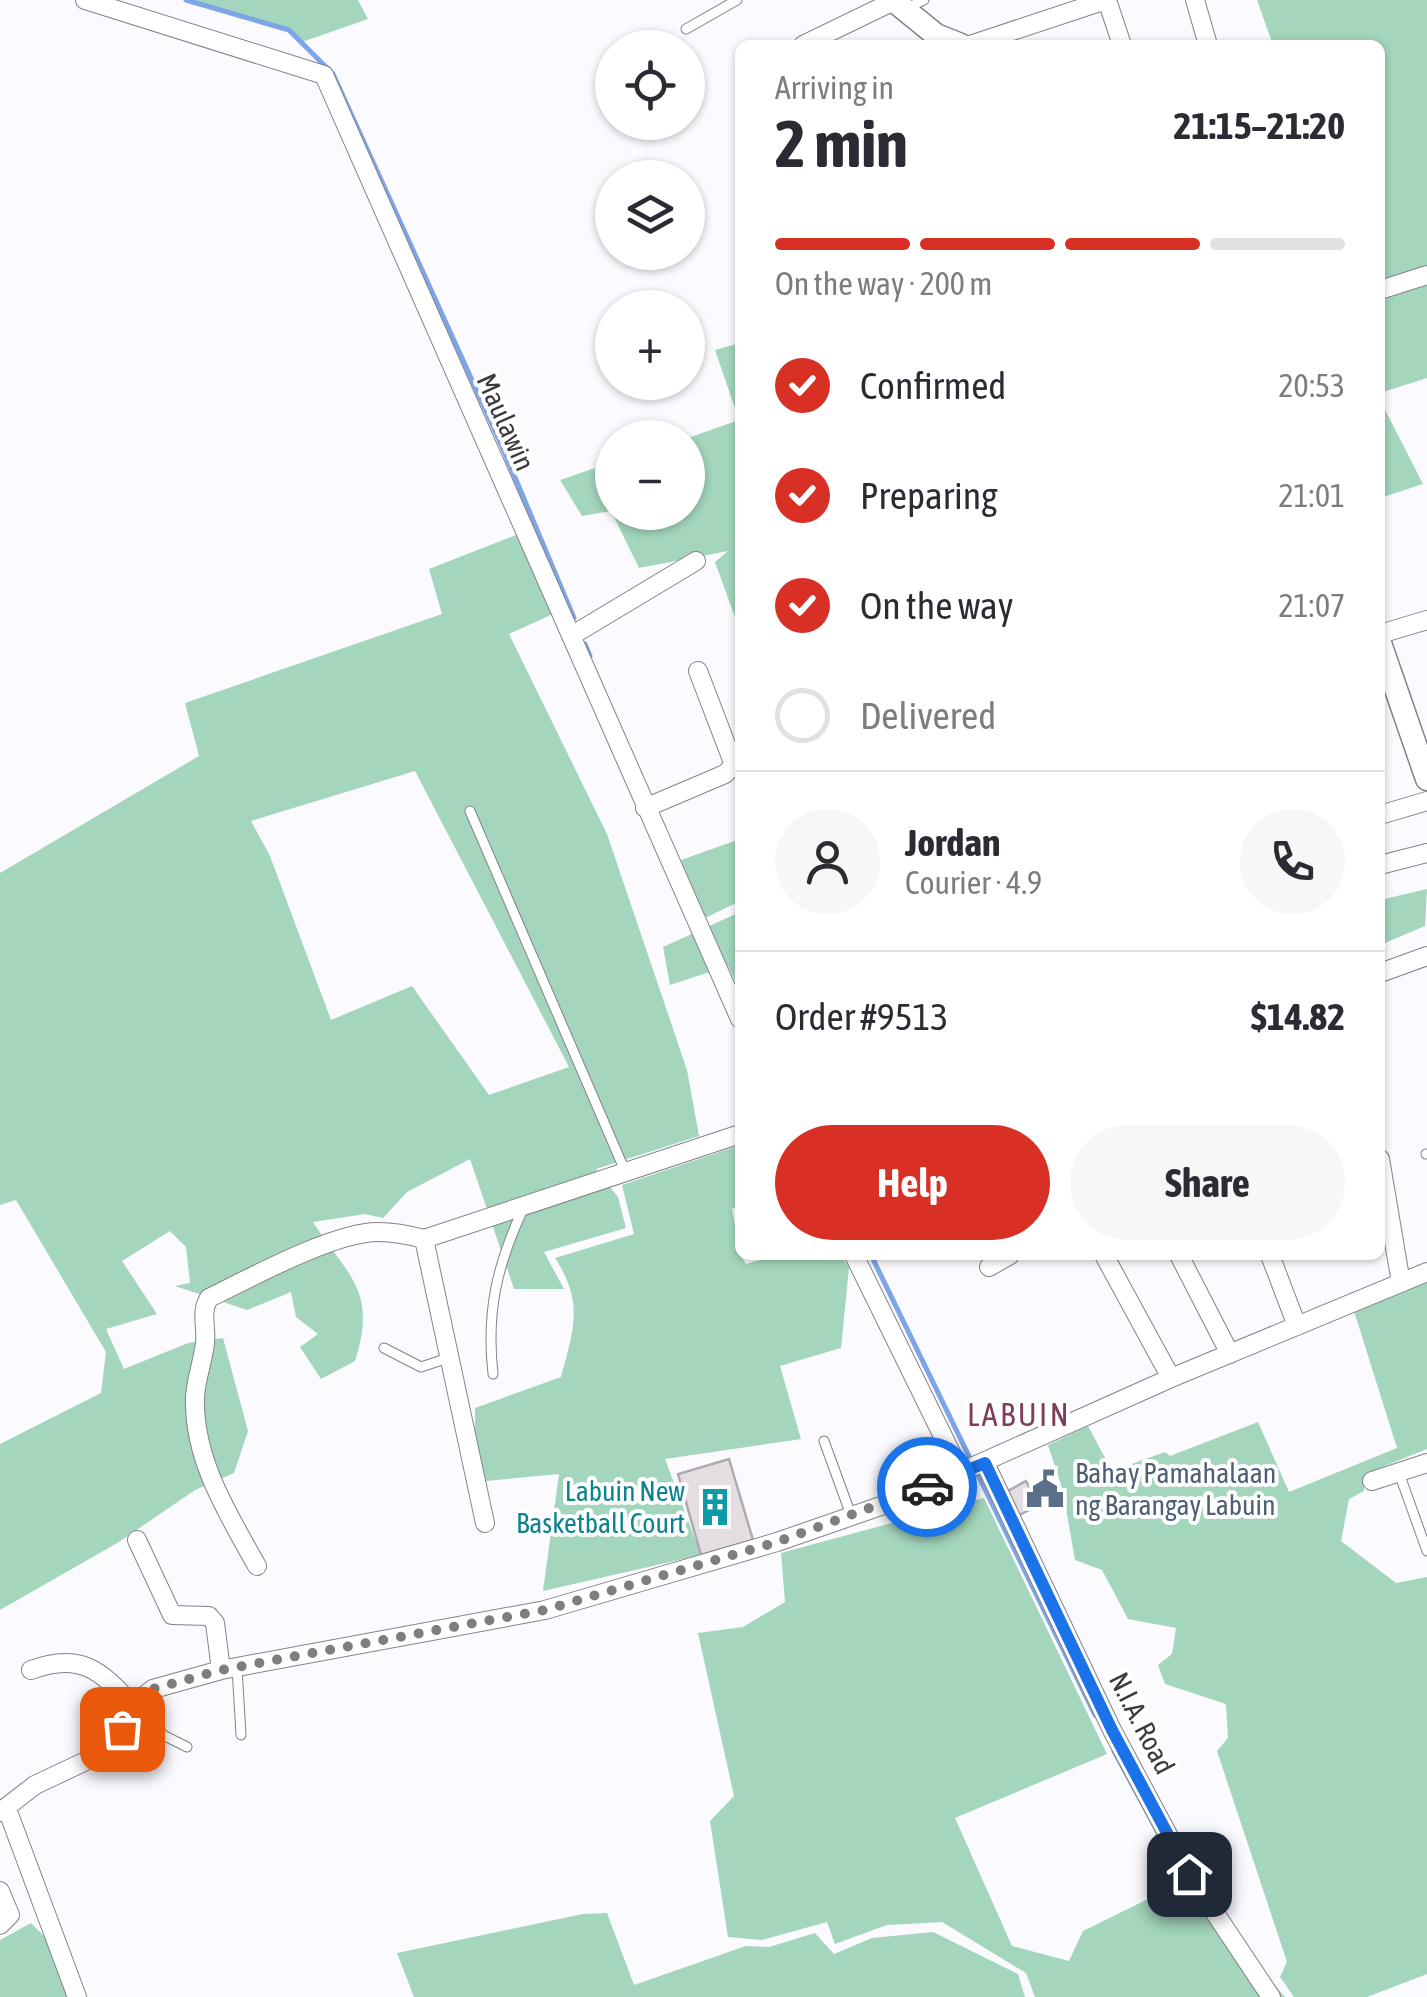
<!DOCTYPE html>
<html lang="en">
<head>
<meta charset="utf-8">
<style>
  body { margin:0; font-family:"Asap Condensed",sans-serif; background:#f7f7f7; color:#2b2b33; height:100vh; display:flex; flex-direction:column; font-size:38px; white-space:nowrap }
  * { box-sizing:border-box; margin:0 }
  p { font-size:32px; color:#7c7c81 }
  .icon { flex:none; width:55px; height:55px; fill:none; stroke:currentColor; stroke-width:2; stroke-linecap:round; stroke-linejoin:round }
  .map { position:relative; flex:1; overflow:hidden }
  .panel { position:absolute; left:735px; top:40px; width:650px; height:1220px; display:flex; flex-direction:column; background:#fff; border-radius:15px; box-shadow:0 2px 8px #0004 }
  .panel>* { flex:none }
  .fabs { position:absolute; left:595px; top:30px; display:grid; gap:20px }
  .fabs a { display:grid; place-items:center; width:110px; height:110px; border-radius:50%; background:#fff; box-shadow:0 2px 8px #0004; font-size:50px }
  .pin { position:absolute; display:grid; place-items:center; width:85px; height:85px; color:#fff; margin:-42px; border-radius:20px; box-shadow:0 5px 15px #0006 }
  .courier { position:absolute; display:grid; place-items:center; width:100px; height:100px; margin:-50px; border:8px solid #1a73e8; border-radius:50%; background:#fff; color:#222; box-shadow:0 2px 12px #0007 }
  .summary em { font-style:normal; font-weight:700 }
  .summary div { display:flex; flex-direction:column-reverse }
  .summary { display:flex; align-items:center; justify-content:space-between; height:170px; padding:0 40px }
  h1 { font-size:65px; font-weight:700; line-height:75px }
  .bar { display:grid; grid-template-columns:repeat(4,1fr); gap:15px 10px; align-content:center; height:120px; padding:0 40px }
  .bar i { height:12px; border-radius:8px; background:#e1e1e2 }
  .bar .on { background:#d93025 }
  .bar p { grid-column:span 4 }
  .line { display:flex; align-items:center; gap:25px; padding:0 40px; border-top:2px solid #e1e1e2 }
  .line div { flex:1 }
  .round { display:grid; place-items:center; flex:none; width:105px; height:105px; border-radius:52px; background:#f7f7f7 }
  ol { padding:0 40px; list-style:none }
  li { display:flex; align-items:center; gap:30px; height:110px }
  li p { margin-inline-start:auto }
  li .icon { padding:10px; border-radius:50%; background:#d93025; color:#fff; stroke-width:4 }
  li:last-child { color:#7c7c81 }
  li i { width:55px; height:55px; border:5px solid #e1e1e2; border-radius:50% }
  .cta { display:flex; gap:20px; margin-top:auto; padding:20px 40px }
  .cta a { flex:1; height:115px; border-radius:60px; background:#d93025; color:#fff; font-size:40px; font-weight:700; line-height:115px; text-align:center }
  .cta a+a { background:#f7f7f7; color:#2b2b33 }
  .map>svg:first-child { display:block }
</style>
</head>
<body>
<div class="map">
<svg width="1427" height="1997" viewBox="0 0 1427 1997">
  <rect width="100%" height="100%" fill="#fbfafe"/>
  <path fill="#a3d6bc" fill-rule="evenodd" d="M186 0H358L368 19 302 42 289 30Z
    M1257 0H1427V378L1380 393V45H1273Z
    M740 343V631L715 562 728 551 639 568 611 511 582 516 560 480 612 462V512H688V438L739 420 715 350Z
    M1380 400 1423 484 1380 498Z
    M516 535 553 614 509 634 607 834 687 1070 699 1136 596 1169 618 1197 626 1228 544 1252 564 1289H514L470 1159 407 1192 383 1218 365 1214 313 1222C347 1276 378 1289 355 1361L321 1379 300 1347 318 1334 296 1317 291 1292 247 1310 175 1286 190 1283 186 1247 170 1231 122 1261 157 1314 106 1329 124 1369 188 1343 223 1338 248 1431 234 1473 195 1490 119 1542 0 1610V1444L101 1393 106 1352 16 1200 0 1205V873L199 756 185 703 442 614 429 569ZM415 771 569 1067 489 1095 412 986 331 1020 270 856 251 821Z
    M740 839V901L705 918 681 860Z
    M1427 889 1425 926 1380 945V900Z
    M740 912V991L728 966 670 985 663 947Z
    M740 1145V1205L732 1209 740 1255 746 1264 779 1255H841L849 1268 841 1348 780 1366 801 1439 665 1459 701 1555 543 1591 559 1474 475 1482V1408L561 1377C574 1328 584 1303 555 1258L634 1234 622 1185Z
    M1427 1282V1449L1365 1474 1364 1491 1349 1499 1341 1541 1396 1583 1427 1577V1974L1367 1997H1294L1280 1977 1287 1962 1217 1751 1228 1738 1226 1704 1165 1684 1158 1665 1172 1654 1176 1628 1128 1619 1102 1570 1075 1560 1063 1491 1048 1445 1088 1426 1112 1471 1165 1452 1170 1456 1258 1422 1289 1492 1397 1448 1354 1311Z
    M984 1498 1107 1754 955 1818 1012 1946 1069 1961 1083 1931 1146 1900 1193 1888 1285 1997H1035L1026 1973 942 1922 887 1925 835 1944 827 1922 762 1940 728 1937 710 1821 734 1796 698 1633 743 1627 785 1602 781 1553Z
    M607 1913 634 1985 746 1946 769 1947 815 1933 834 1954 872 1938 933 1932 1018 1974 1025 1997H414L397 1953 583 1914Z
    M31 1923 44 1936 67 1997H0V1940Z"/>
  <g fill="none" stroke-linecap="round" stroke-linejoin="round">
    <path stroke="#7ea5e5" stroke-width="5" d="M186 0 289 30 333 74 501 444 574 618
      M585 644 590 656
      M871 1255 1095 1715
      M1114 1751 1187 1886"/>
  </g>
  <path fill="#e4dee3" stroke="#afaaaf" stroke-width="2.5" d="M729 1459 753 1540 701 1555 678 1474Z
    M1048 1476 1057 1494 1042 1502 1032 1484Z
    M1026 1481 1039 1505 1017 1516 1004 1493Z"/>
  <g fill="none" stroke-linecap="round" stroke-linejoin="round">
    <g stroke="#848288" stroke-width="11">
      <path id="lane" d="M907 8 924 0
        M686 29 737 0
        M470 811 625 1171
        M1426 1154H1427
        M384 1348 421 1367 448 1358
        M493 1374C486 1312 497 1265 523 1209
        M824 1441 851 1515
        M931 1463 938 1482
        M1399 1473 1427 1551
        M237 1668 241 1735
        M140 1700 163 1735 187 1747"/>
    </g>
    <g stroke="#848288" stroke-width="20">
      <path id="street" d="M85 0 324 75 740 1019
        M1107 0 1122 45
        M1195 0 1208 45
        M803 45 894 1
        M970 45 1106 0
        M1380 290 1427 275
        M1380 634 1427 620
        M571 636 696 561
        M645 808 725 774 734 765 698 671
        M1380 815 1427 801
        M1380 865 1427 853
        M1380 973 1427 956
        M1380 1159 1401 1283
        M854 1255 961 1473
        M1104 1255 1171 1378
        M1179 1255 1230 1354
        M1270 1255 1297 1326
        M989 1267 1010 1255
        M985 1463 1112 1730 1189 1874 1271 1997
        M1372 1481 1427 1463
        M485 1523 424 1239 740 1134
        M137 1540 172 1615 209 1616 215 1623 221 1670
        M257 1566C228 1514 193 1459 195 1397 196 1379 203 1361 205 1343 207 1326 200 1313 209 1298 250 1278 334 1232 378 1232 393 1232 409 1235 424 1239
        M31 1670C79 1652 100 1669 132 1705
        M7 1809 77 1997
        M0 1812 35 1785 105 1752 132 1705 153 1689 221 1670 545 1610 777 1542 898 1500 1171 1378 1427 1272
        M0 1891 10 1915 0 1925"/>
    </g>
    <g stroke="#848288" stroke-width="25">
      <path id="secondary" d="M893 0 936 35 961 45
        M1380 643 1427 779"/>
    </g>
    <use href="#lane" stroke="#fff" stroke-width="9"/>
    <use href="#street" stroke="#fff" stroke-width="18"/>
    <use href="#secondary" stroke="#fff" stroke-width="22"/>
  </g>
  <g fill="none" stroke-linecap="round" stroke-linejoin="round">
    <path stroke="#7e7e81" stroke-width="10" stroke-dasharray="0 18" d="M122 1729 132 1705 153 1689 221 1670 545 1610 777 1542 927 1487"/>
    <path stroke="#1a73e8" stroke-width="12" d="M927 1487 985 1463 1112 1730 1189 1874"/>
  </g>
  <defs>
    <g id="civic-bare" transform="scale(3)"><path d="M-.6-6.5H3V-4.5H.6V-3L4-1V1h2V6H-6V1h2V-1L-.6-3ZM-1.2 2.5V6h2.4V2.5Z" fill="#5c6f8a" stroke="#fff" stroke-width="2.5" paint-order="stroke"/></g>
    <g id="building-bare" transform="scale(3)"><path d="M-4-6H4V6H1V3H-1V6H-4ZM-2.5-4.3h1.7v1.8h-1.7ZM.8-4.3h1.7v1.8H.8ZM-2.5-1h1.7V.8h-1.7ZM.8-1h1.7V.8H.8Z" fill="#0f9aa8" stroke="#fff" stroke-width="2.5" paint-order="stroke"/></g>
  </defs>
  <g fill-rule="evenodd">
    <use href="#civic-bare" x="1045" y="1489"/>
    <use href="#building-bare" x="715" y="1507"/>
  </g>
  <g text-anchor="middle" stroke-width="8" stroke-linejoin="round" paint-order="stroke">
    <g font-size="28" fill="#3b3b3d" stroke="#fff">
      <text transform="translate(506 422) rotate(66)" y="10">Maulawin</text>
      <text transform="translate(1142 1723) rotate(63)" y="10">N.I.A. Road</text>
    </g>
    <g font-size="28" fill="#4e5e75" stroke="#fff" text-anchor="start">
      <text x="1075" y="1483">Bahay Pamahalaan<tspan x="1075" dy="32">ng Barangay Labuin</tspan></text>
    </g>
    <g font-size="28" fill="#0d838f" stroke="#fff" text-anchor="end">
      <text x="685" y="1501">Labuin New<tspan x="685" dy="32">Basketball Court</tspan></text>
    </g>
    <g font-size="32" letter-spacing="2.5" fill="#803c59" stroke="#fff">
      <text x="1019" y="1426">LABUIN</text>
    </g>
  </g>
</svg>
<div class="fabs">
<a><svg class="icon" aria-label="locate" viewBox="0 0 24 24"><circle cx="12" cy="12" r="6"/><path d="M12 2v4M12 18v4M2 12h4M18 12h4"/></svg></a>
<a><svg class="icon" aria-label="layers" viewBox="0 0 24 24"><path d="M12 4l9 5-9 5-9-5zM3 14l9 5 9-5"/></svg></a>
<a>+</a>
<a>−</a>
</div>
<div class="pin" style="left:122px;top:1729px;background:#ea580c"><svg class="icon" aria-label="bag" viewBox="0 0 24 24"><path d="M5 8h14l-1 12H6zM9 8a3 3 0 0 1 6 0"/></svg></div>
<div class="pin" style="left:1189px;top:1874px;background:#1f2937"><svg class="icon" aria-label="home" viewBox="0 0 24 24"><path d="M3 11l9-7 9 7M6 9v11h12V9"/></svg></div>
<div class="courier" style="left:927px;top:1487px"><svg class="icon" aria-label="car" viewBox="0 0 24 24"><path d="M5 17H2v-5l4-1 3-4h7l3 4 3 1v5h-3M9 17h6M6 11h13"/><circle cx="7" cy="17" r="2"/><circle cx="17" cy="17" r="2"/></svg></div>
<section class="panel">
<div class="summary"><div><h1>2 min</h1><p>Arriving in</p></div><em>21:15–21:20</em></div>
<div class="bar"><i class="on"></i><i class="on"></i><i class="on"></i><i></i><p>On the way · 200 m</p></div>
<ol>
<li><svg class="icon" aria-label="check" viewBox="0 0 24 24"><path d="M5 12l5 5 9-10"/></svg>Confirmed<p>20:53</p></li>
<li><svg class="icon" aria-label="check" viewBox="0 0 24 24"><path d="M5 12l5 5 9-10"/></svg>Preparing<p>21:01</p></li>
<li><svg class="icon" aria-label="check" viewBox="0 0 24 24"><path d="M5 12l5 5 9-10"/></svg>On the way<p>21:07</p></li>
<li><i></i>Delivered</li>
</ol>
<div class="line" style="height:180px"><a class="round"><svg class="icon" aria-label="person" viewBox="0 0 24 24"><circle cx="12" cy="8" r="4"/><path d="M4 21q1-7 8-7t8 7"/></svg></a><div><b>Jordan</b><p>Courier · 4.9</p></div><a class="round"><svg class="icon" aria-label="phone" viewBox="0 0 24 24"><path d="M5 4h4l2 5-3 2q2 4 5 5l2-3 5 2v4C11 20 4 13 5 4z"/></svg></a></div>
<div class="line" style="height:130px"><div>Order #9513</div><b>$14.82</b></div>
<div class="cta"><a>Help</a><a>Share</a></div>
</section>
</div>
</body>
</html>
